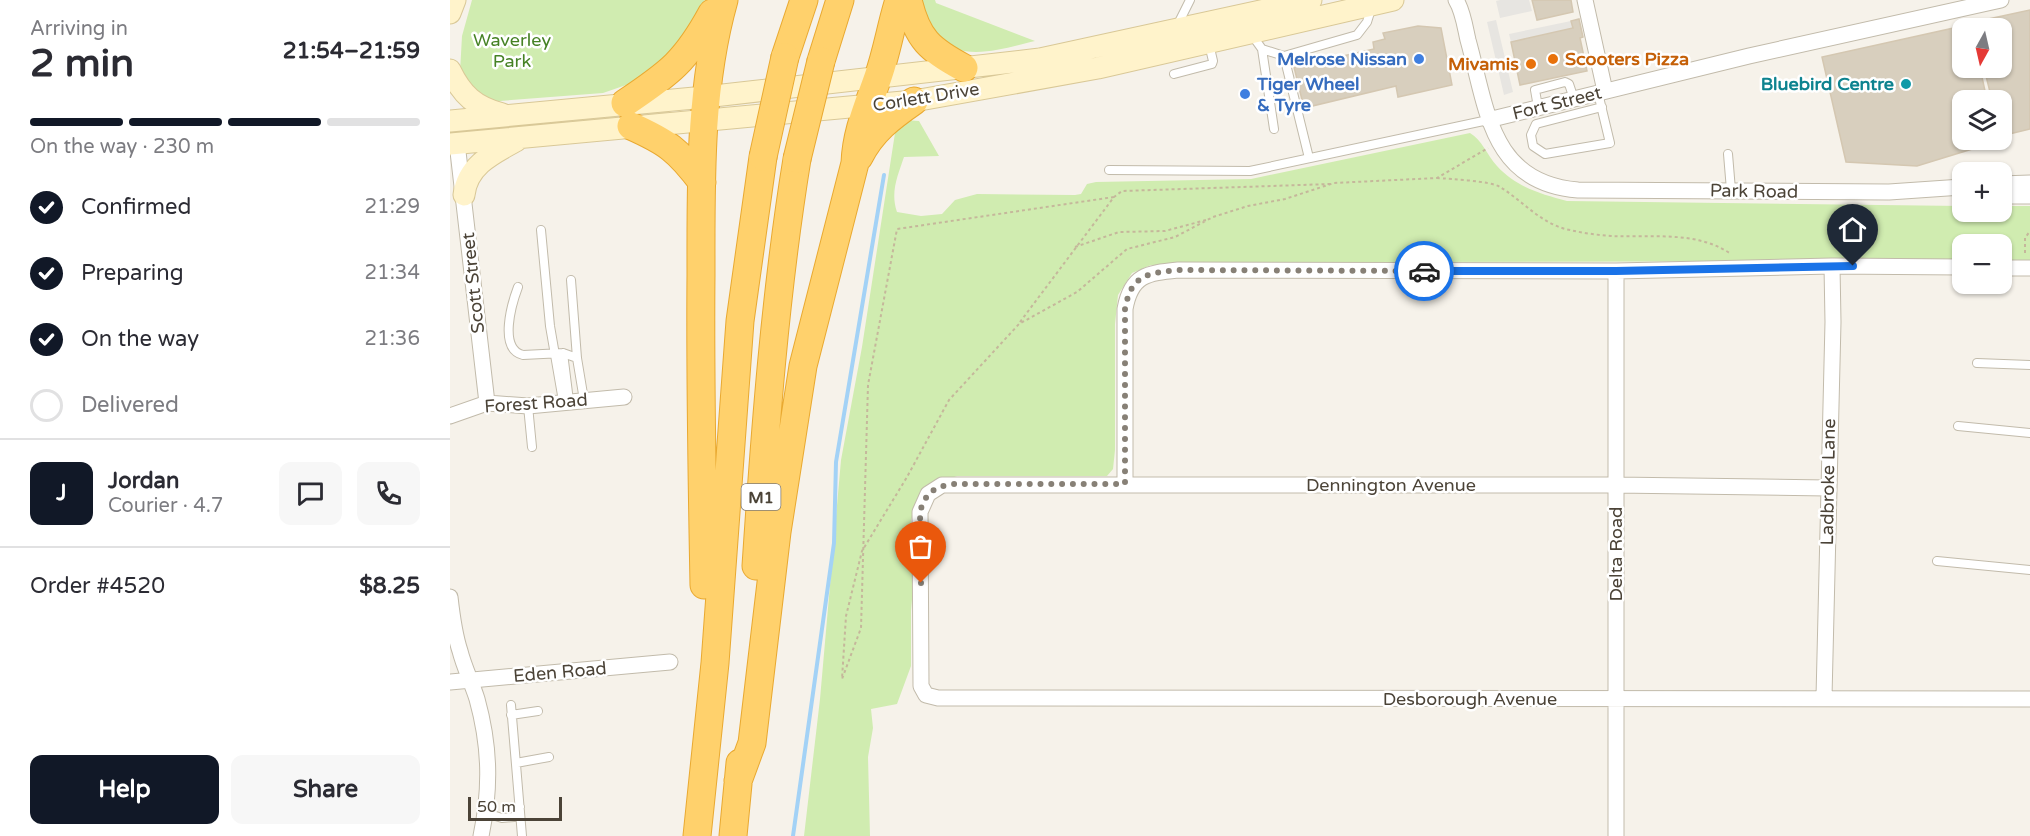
<!DOCTYPE html>
<html lang="en">
<head>
<meta charset="utf-8">
<style>
  body { margin:0; font-family:"Varela Round",sans-serif; background:#f7f7f7; color:#2b2b33; height:100vh; display:flex; flex-direction:column; font-size:22px; white-space:nowrap }
  * { box-sizing:border-box; margin:0 }
  p { font-size:20px; color:#7c7c81 }
  .icon { flex:none; width:33px; height:33px; fill:none; stroke:currentColor; stroke-width:2; stroke-linecap:round; stroke-linejoin:round }
  .map { position:relative; flex:1; overflow:hidden }
  .details { display:flex; flex-direction:column; background:#fff; width:450px }
  .details>* { flex:none }
  .needle { width:39px; rotate:188deg }
  .buttons { position:absolute; left:1502px; top:18px; display:grid; gap:12px }
  .buttons a { display:grid; place-items:center; width:60px; height:60px; border-radius:12px; background:#fff; box-shadow:0 2px 4px #0004; font-size:30px }
  .scale { position:absolute; left:18px; bottom:15px; width:94px; box-sizing:border-box; padding-left:6px; border:3px solid #4b4337; border-top:0; font-size:16px; line-height:21px; white-space:nowrap; color:#4b4337; -webkit-text-stroke:4px #fff; paint-order:stroke }
  .pin { position:absolute; display:grid; place-items:center; width:51px; height:51px; color:#fff; margin:-62px -26px; border-radius:50% 50% 50% 0; rotate:-45deg; box-shadow:0 0 6px #0007 }
  .pin .icon { rotate:45deg }
  .courier { position:absolute; display:grid; place-items:center; width:60px; height:60px; margin:-30px; border:4px solid #1a73e8; border-radius:50%; background:#fff; color:#222; box-shadow:0 2px 8px #0007 }
  .head em { font-style:normal; font-weight:700 }
  .head div { display:flex; flex-direction:column-reverse }
  .head { display:flex; align-items:center; justify-content:space-between; height:102px; padding:0 30px }
  h1 { font-size:39px; font-weight:700; line-height:45px }
  .bar { display:grid; grid-template-columns:repeat(4,1fr); gap:9px 6px; align-content:center; height:72px; padding:0 30px }
  .bar i { height:8px; border-radius:4px; background:#e1e1e2 }
  .bar .selected { background:#111827 }
  .bar p { grid-column:span 4 }
  .line { display:flex; align-items:center; gap:15px; padding:0 30px; border-top:2px solid #e1e1e2 }
  .line div { flex:1 }
  .round { display:grid; place-items:center; flex:none; width:63px; height:63px; border-radius:12px; background:#f7f7f7 }
  ol { padding:0 30px; list-style:none }
  li { display:flex; align-items:center; gap:18px; height:66px }
  li p { margin-inline-start:auto }
  li .icon { padding:6px; border-radius:50%; background:#111827; color:#fff; stroke-width:4 }
  li:last-child { color:#7c7c81 }
  li i { width:33px; height:33px; border:3px solid #e1e1e2; border-radius:50% }
  .cta { display:flex; gap:12px; margin-top:auto; padding:12px 30px }
  .cta a { flex:1; height:69px; border-radius:12px; background:#111827; color:#fff; font-size:24px; font-weight:700; line-height:69px; text-align:center }
  .cta a+a { background:#f7f7f7; color:#2b2b33 }
  main { display:flex; flex:1; min-height:0 }
  .map>svg:first-child { display:block }
</style>
</head>
<body>
<main>
<section class="details">
<div class="head"><div><h1>2 min</h1><p>Arriving in</p></div><em>21:54–21:59</em></div>
<div class="bar"><i class="selected"></i><i class="selected"></i><i class="selected"></i><i></i><p>On the way · 230 m</p></div>
<ol>
<li><svg class="icon" aria-label="check" viewBox="0 0 24 24"><path d="M5 12l5 5 9-10"/></svg>Confirmed<p>21:29</p></li>
<li><svg class="icon" aria-label="check" viewBox="0 0 24 24"><path d="M5 12l5 5 9-10"/></svg>Preparing<p>21:34</p></li>
<li><svg class="icon" aria-label="check" viewBox="0 0 24 24"><path d="M5 12l5 5 9-10"/></svg>On the way<p>21:36</p></li>
<li><i></i>Delivered</li>
</ol>
<div class="line" style="height:108px"><b class="round" style="background:#111827;color:#fff">J</b><div><b>Jordan</b><p>Courier · 4.7</p></div><a class="round"><svg class="icon" aria-label="chat" viewBox="0 0 24 24"><path d="M4 5h16v11H9l-5 4z"/></svg></a><a class="round"><svg class="icon" aria-label="phone" viewBox="0 0 24 24"><path d="M5 4h4l2 5-3 2q2 4 5 5l2-3 5 2v4C11 20 4 13 5 4z"/></svg></a></div>
<div class="line" style="height:78px"><div>Order #4520</div><b>$8.25</b></div>
<div class="cta"><a>Help</a><a>Share</a></div>
</section>
<div class="map">
<svg width="1580" height="836" viewBox="0 0 1580 836">
  <rect width="100%" height="100%" fill="#f6f2ea"/>
  <path fill="#d0ecb0" d="M22 0H255L208 74 153 93 37 102 10 72 12 36Z
    M465 0H485L486 3 585 41C555 48 511 64 487 36 478 26 472 12 465 0Z
    M454 120 469 121 489 156 454 157C448 175 440 192 447 212L471 216 492 214 505 200 527 194 625 195 631 194 637 184 646 182 801 179 1020 133C1032 140 1037 155 1047 166 1066 187 1091 194 1117 201L1512 206V212H1551V206H1580V261H1551V244H1512V261L952 262 701 265 682 273 668 295 665 324V450L663 469 657 476H507L481 485 469 501 461 520 464 575 461 611V666L447 704 421 709 423 728 418 757 420 836H354L370 699 391 460 412 347 445 133Z"/>
  <path fill="#e7e5e1" d="M1050 0H1079L1082 11 1050 18 1046 1Z
    M1046 20 1063 92 1054 95 1037 22Z
    M1121 21 1123 28 1061 42 1059 34Z"/>
  <g fill="none" stroke-linecap="round" stroke-linejoin="round">
    <path stroke="#a3d2f6" stroke-width="4" d="M343 836 384 543 386 462 434 175"/>
  </g>
  <path fill="#d8cfbe" stroke="#d4c7b1" stroke-width="1.5" d="M1082 0H1121L1123 12 1087 20Z
    M1580 10V129L1551 136V100H1542L1534 68H1551V28H1526L1524 22Z
    M1129 19 1133 37 1130 38 1137 71 1070 85 1061 42 1123 28 1121 21Z
    M1522 24 1523 28H1512V68H1530L1537 100H1512V140H1544L1545 142 1467 166 1396 162 1372 57Z
    M968 26 991 28 1002 85 948 97 946 86 854 108 844 67 924 49 923 42 935 39 933 33Z"/>
  <g fill="none" stroke-linecap="round" stroke-linejoin="round">
    <g stroke="#c2bbab" stroke-width="10">
      <path id="lane" d="M728 24 740 0
        M802 35 812 49 834 56 907 35 917 22 922 6
        M812 49 824 129
        M834 56 859 158
        M724 74 762 64 763 61 759 44
        M1148 93 1160 143 1095 154 1083 146 1081 135 1086 124 1152 107
        M1088 107 1085 90 1115 82 1119 84 1124 99
        M1278 154 1281 190
        M659 170 800 171 1038 120
        M91 230 100 326 113 401
        M121 280 127 358
        M68 287C62 303 48 349 73 355L113 353 127 358 134 400
        M113 353 119 401
        M1527 363 1580 365
        M78 406 82 447
        M1508 426 1580 433
        M1487 561 1580 570
        M61 705 72 836
        M61 715 88 711
        M66 763 99 757
        M36 813 52 818 64 817 70 807"/>
    </g>
    <g stroke="#c2bbab" stroke-width="17">
      <path id="street" d="M1006 0C1013 11 1015 27 1018 40 1037 108 1040 183 1128 190L1439 192 1512 187
        M1135 0 1155 91
        M1038 120 1299 56 1551 0
        M7 143 37 403
        M1551 184 1580 183
        M1551 196H1580
        M1551 268H1580
        M0 416 37 403 78 406 174 397
        M675 484V309C681 275 697 273 728 270L1166 271 1382 266 1512 267
        M1377 488 1166 485H492L478 494 470 512 471 686 476 695 488 698 1580 699
        M0 597C2 615 4 633 10 651 14 667 22 683 27 699 40 746 41 788 31 836
        M0 682 220 662
        M1374 697 1383 322 1382 266
        M1166 836V271"/>
    </g>
    <g stroke="#d9c897" stroke-width="23">
      <path id="secondary" d="M0 13 5 0
        M0 70C12 95 25 107 52 114
        M0 121 255 97 590 59 861 0
        M0 144 464 101 648 68 943 0
        M14 195C17 166 42 154 66 141"/>
    </g>
    <g stroke="#e9a931" stroke-width="29">
      <path id="highway" d="M458 0C467 39 480 50 514 68
        M335 57 354 0
        M371 61 390 0
        M175 103C220 73 236 61 262 13
        M181 126C217 142 228 150 252 182
        M409 157C422 131 441 117 464 101
        M306 566C315 430 325 294 347 159
        M254 585C252 482 250 379 251 275 251 183 249 89 274 0
        M288 781 302 743 327 532 353 366 405 163C406 132 418 106 428 77 437 52 441 25 449 0
        M247 836 265 663 290 321 313 157
        M283 836 290 763"/>
    </g>
    <path stroke="#c5b79b" stroke-width="2" stroke-dasharray="3 3" stroke-linecap="butt" d="M987 178C1000 179 1041 181 1050 187 1073 201 1092 225 1120 230 1133 233 1147 235 1161 236 1200 238 1246 230 1281 254
      M664 197 447 229 418 385 411 628 392 679 396 616 412 551 457 477 499 400 569 324 627 292 677 249 725 237 763 217 798 206 835 199 884 183 987 178 1038 148
      M625 247 669 232 715 231 756 220
      M1575 253V238L1580 231
      M570 322 664 197 672 191 881 184"/>
    <use href="#lane" stroke="#fff" stroke-width="8"/>
    <use href="#street" stroke="#fff" stroke-width="15"/>
    <use href="#secondary" stroke="#fff3cb" stroke-width="21"/>
    <use href="#highway" stroke="#ffd16c" stroke-width="27"/>
    <g stroke="#e9a931" stroke-width="29" stroke-linecap="butt">
      <path id="highway-bridge" d="M313 157 335 57
        M347 159 371 61"/>
    </g>
    <use href="#highway-bridge" stroke="#ffd16c" stroke-width="27"/>
  </g>
  <g fill="none" stroke-linecap="round" stroke-linejoin="round">
    <path stroke="#878076" stroke-width="6" stroke-dasharray="0 10.8" d="M471 583 470 512C475 493 485 486 504 484H675V309C681 275 697 273 728 270L974 271"/>
    <path stroke="#1a73e8" stroke-width="8" d="M974 271H1166L1403 266"/>
  </g>
  <g fill="#3f7fe0" stroke="#fff" stroke-width="2">
    <circle cx="969" cy="59" r="6"/>
    <circle cx="795" cy="94" r="6"/>
  </g>
  <g fill="#e8710a" stroke="#fff" stroke-width="2">
    <circle cx="1103" cy="59" r="6"/>
    <circle cx="1081" cy="64" r="6"/>
  </g>
  <circle fill="#0f9aa8" stroke="#fff" stroke-width="2" cx="1456" cy="84" r="6"/>
  <g text-anchor="middle" stroke-width="5" stroke-linejoin="round" paint-order="stroke">
    <rect fill="#fff" stroke="#817b73" stroke-width="1.5" x="291.5" y="484" width="39" height="26" rx="4.5"/>
    <g font-size="16" font-weight="bold" fill="#4b4337">
      <text x="311" y="503">M1</text>
    </g>
    <g font-size="18" fill="#468225" stroke="#fff">
      <text x="62" y="46">Waverley<tspan x="62" dy="21">Park</tspan></text>
    </g>
    <g font-size="18" font-weight="bold" fill="#366cbe" stroke="#fff" text-anchor="end">
      <text x="957" y="65">Melrose Nissan</text>
      <text x="807" y="90" text-anchor="start">Tiger Wheel<tspan x="807" dy="21">&amp; Tyre</tspan></text>
    </g>
    <g font-size="18" font-weight="bold" fill="#c56008" stroke="#fff" text-anchor="start">
      <text x="1115" y="65">Scooters Pizza</text>
      <text x="1069" y="70" text-anchor="end">Mivamis</text>
    </g>
    <g font-size="18" font-weight="bold" fill="#0d838f" stroke="#fff" text-anchor="end">
      <text x="1444" y="90">Bluebird Centre</text>
    </g>
    <g font-size="18" fill="#4b4337" stroke="#fff">
      <text transform="translate(476 97) rotate(-9)" y="6">Corlett Drive</text>
      <text transform="translate(1107 103) rotate(-14)" y="6">Fort Street</text>
      <text transform="translate(1304 191) rotate(1)" y="6">Park Road</text>
      <text transform="translate(23 283) rotate(-96)" y="6">Scott Street</text>
      <text transform="translate(86 403) rotate(-4)" y="6">Forest Road</text>
      <text transform="translate(1378 482) rotate(-89)" y="6">Ladbroke Lane</text>
      <text x="941" y="491">Dennington Avenue</text>
      <text transform="translate(1166 554) rotate(-90)" y="6">Delta Road</text>
      <text transform="translate(110 672) rotate(-5)" y="6">Eden Road</text>
      <text x="1020" y="705">Desborough Avenue</text>
    </g>
  </g>
</svg>
<div class="buttons">
<a><svg class="needle" viewBox="-14 -14 28 28"><path d="M0-13l5 13h-10z" fill="#e53935"/><path d="M0 13l5-13h-10z" fill="#7c7c81"/></svg></a>
<a><svg class="icon" aria-label="layers" viewBox="0 0 24 24"><path d="M12 4l9 5-9 5-9-5zM3 14l9 5 9-5"/></svg></a>
<a>+</a>
<a>−</a>
</div>
<div class="scale">50 m</div>
<div class="pin" style="left:471px;top:583px;background:#ea580c"><svg class="icon" aria-label="bag" viewBox="0 0 24 24"><path d="M5 8h14l-1 12H6zM9 8a3 3 0 0 1 6 0"/></svg></div>
<div class="pin" style="left:1403px;top:266px;background:#1f2937"><svg class="icon" aria-label="home" viewBox="0 0 24 24"><path d="M3 11l9-7 9 7M6 9v11h12V9"/></svg></div>
<div class="courier" style="left:974px;top:271px"><svg class="icon" aria-label="car" viewBox="0 0 24 24"><path d="M5 17H2v-5l4-1 3-4h7l3 4 3 1v5h-3M9 17h6M6 11h13"/><circle cx="7" cy="17" r="2"/><circle cx="17" cy="17" r="2"/></svg></div>
</div>
</main>
</body>
</html>
